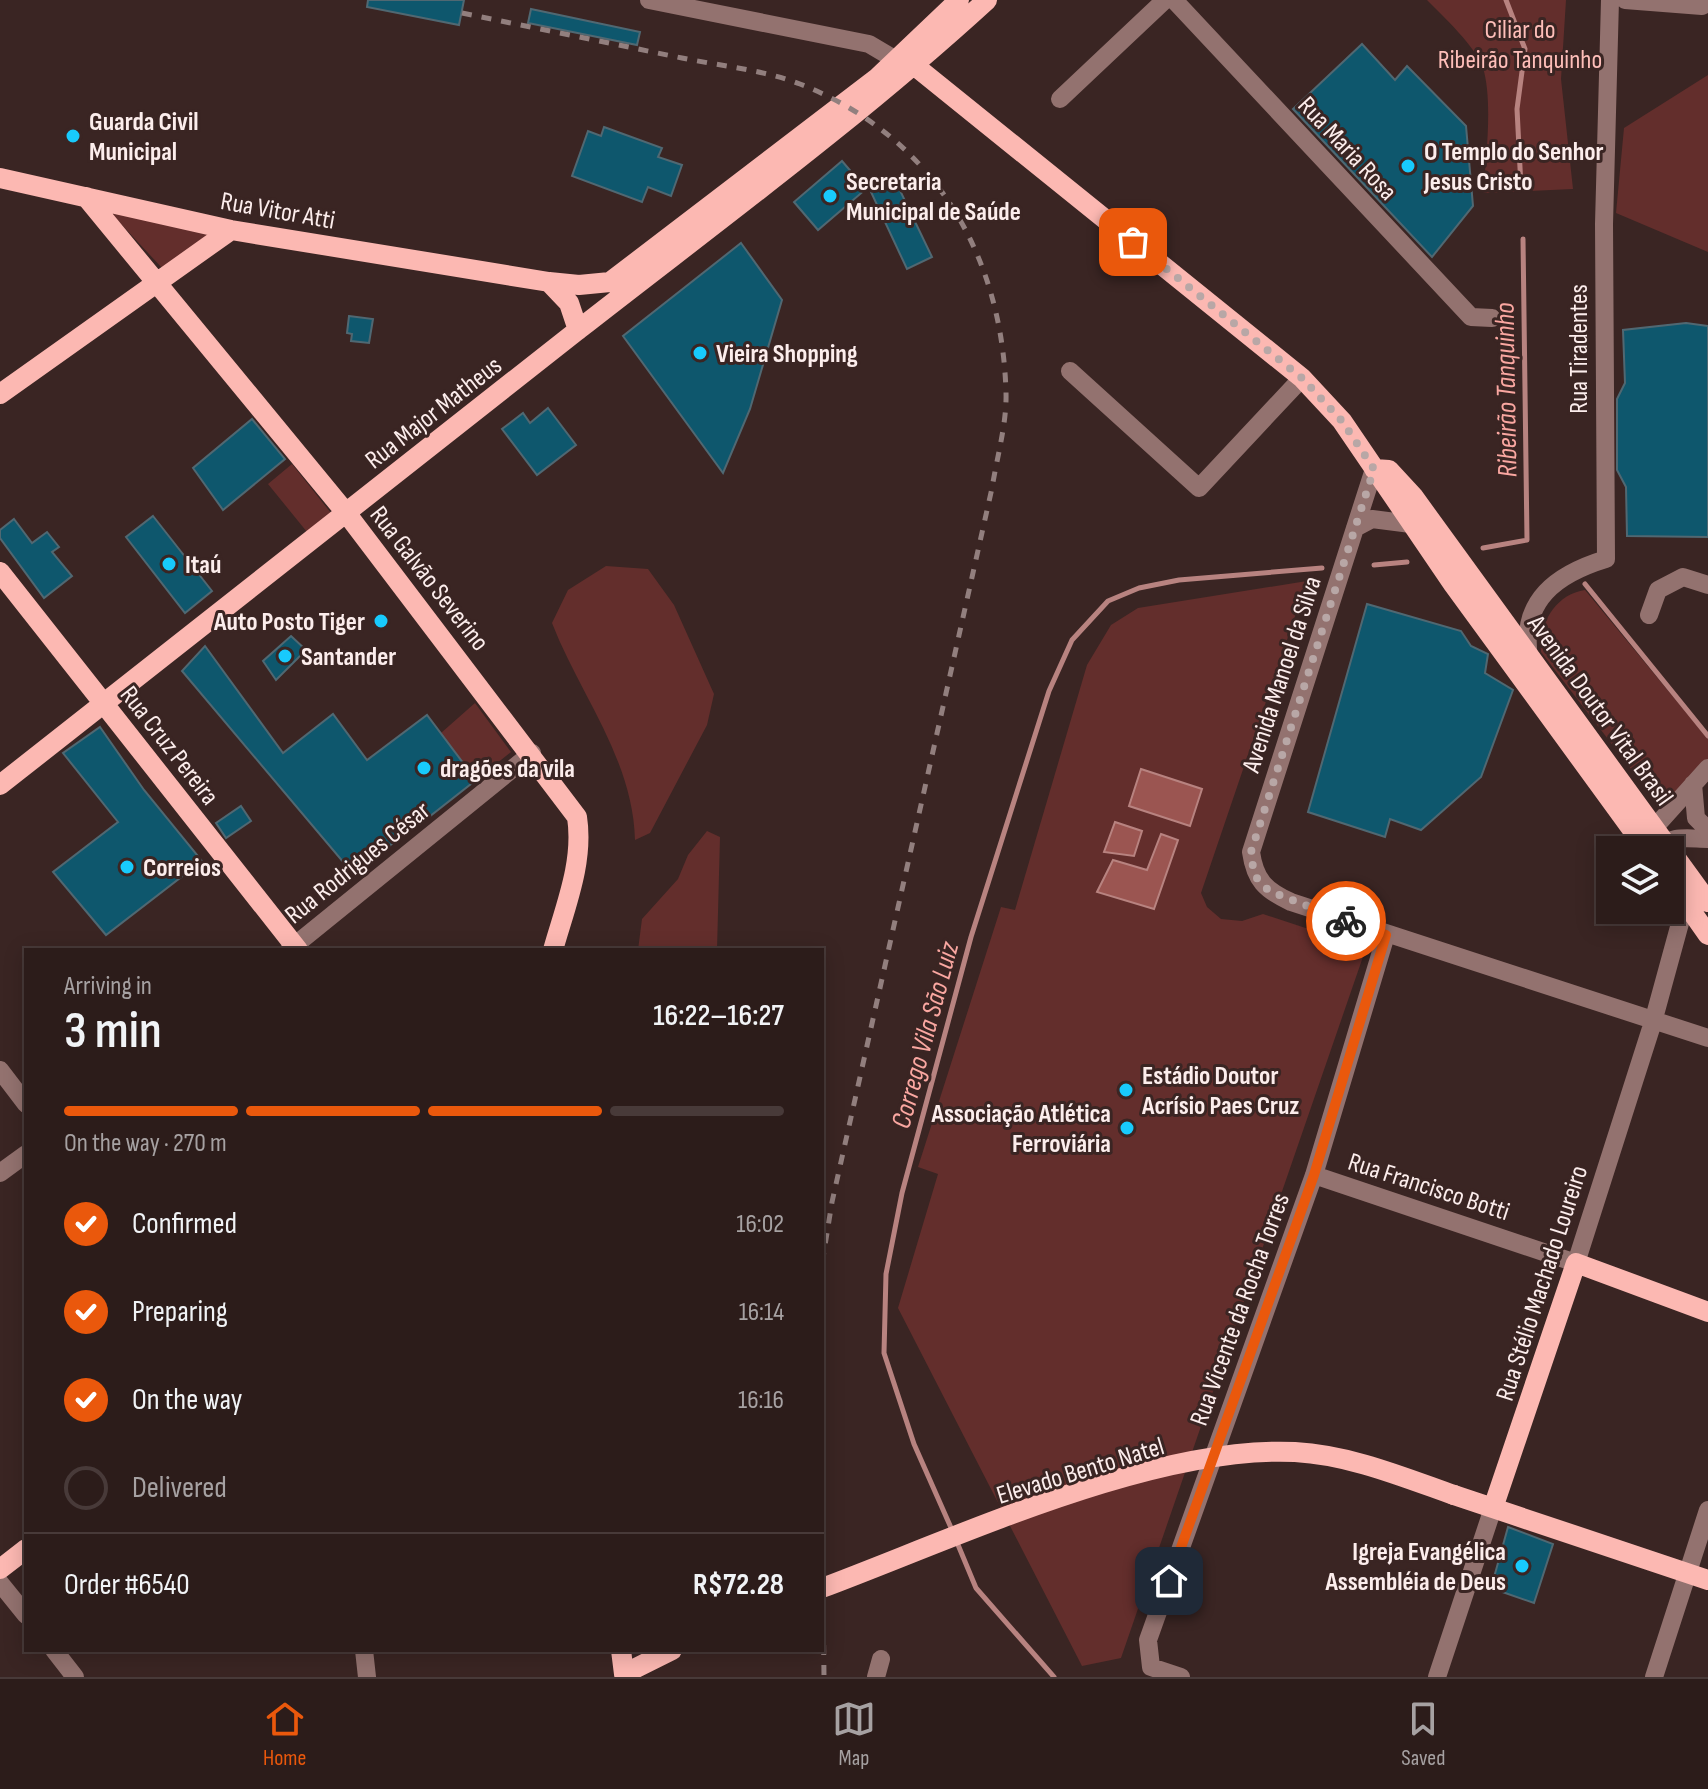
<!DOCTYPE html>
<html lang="en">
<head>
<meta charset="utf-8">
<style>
  body { margin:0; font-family:"Sofia Sans Condensed",sans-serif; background:#382927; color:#f1f3f6; height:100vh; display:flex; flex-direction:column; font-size:30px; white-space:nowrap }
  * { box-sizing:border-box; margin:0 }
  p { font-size:26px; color:#a6a1a2 }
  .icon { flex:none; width:44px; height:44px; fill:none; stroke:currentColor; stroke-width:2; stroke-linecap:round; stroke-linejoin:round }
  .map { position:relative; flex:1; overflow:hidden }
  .drawer { position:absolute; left:24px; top:948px; width:800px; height:704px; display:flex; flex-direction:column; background:#2c1c1a; border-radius:0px; box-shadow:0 4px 20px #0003,0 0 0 2px #483a39 }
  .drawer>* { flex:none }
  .fabs { position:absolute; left:1596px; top:836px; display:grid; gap:16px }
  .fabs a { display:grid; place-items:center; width:88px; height:88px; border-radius:0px; background:#2c1c1a; box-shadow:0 4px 20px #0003,0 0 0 2px #483a39; font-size:40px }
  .pin { position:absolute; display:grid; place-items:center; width:68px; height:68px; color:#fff; margin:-34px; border-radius:16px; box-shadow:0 4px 12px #0006 }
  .courier { position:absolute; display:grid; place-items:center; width:80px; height:80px; margin:-40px; border:6px solid #ea580c; border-radius:50%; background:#fff; color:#222; box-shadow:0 2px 10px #0007 }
  .summary em { font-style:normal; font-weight:600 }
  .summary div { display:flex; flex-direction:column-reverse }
  .summary { display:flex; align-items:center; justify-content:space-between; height:136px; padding:0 40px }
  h1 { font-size:52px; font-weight:600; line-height:60px }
  .bar { display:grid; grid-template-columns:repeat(4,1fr); gap:12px 8px; align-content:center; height:96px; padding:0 40px }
  .bar i { height:10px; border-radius:6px; background:#483a39 }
  .bar .on { background:#ea580c }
  .bar p { grid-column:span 4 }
  .line { display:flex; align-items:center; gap:20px; padding:0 40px; border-top:2px solid #483a39 }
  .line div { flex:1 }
  ol { padding:0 40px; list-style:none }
  li { display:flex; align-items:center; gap:24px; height:88px }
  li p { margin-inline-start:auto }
  li .icon { padding:8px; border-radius:50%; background:#ea580c; color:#fff; stroke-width:4 }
  li:last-child { color:#a6a1a2 }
  li i { width:44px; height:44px; border:4px solid #483a39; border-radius:50% }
  .tab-bar { display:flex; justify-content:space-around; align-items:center; height:112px; border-top:2px solid #483a39; background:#2c1c1a; font-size:22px; color:#a6a1a2 }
  .tab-bar a { display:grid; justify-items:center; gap:4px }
  .tab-bar .on { color:#ea580c }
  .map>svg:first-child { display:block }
</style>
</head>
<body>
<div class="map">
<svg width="1708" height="1677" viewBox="0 0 1708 1677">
  <rect width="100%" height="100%" fill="#3a2523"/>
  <path fill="#632e2c" d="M1427 0H1566L1561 79 1573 189 1483 193C1486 159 1493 100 1483 68 1476 47 1443 16 1427 0Z
    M1708 75V252L1616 213 1624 128Z
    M107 209 210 234 163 269Z
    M292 464 331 513 307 532 268 484Z
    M606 566 648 569 674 605 714 694 707 725 650 833 635 840C633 759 580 695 552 623L568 590Z
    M1307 581 1201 893 1207 907 1221 919 1242 921 1263 914 1366 948 1121 1658 1082 1666 898 1308 938 1174 918 1167 1001 907 1015 910 1087 665 1111 625 1138 608Z
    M1585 590 1708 739V763L1661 808 1541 652C1538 624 1556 594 1585 590Z
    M475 703 511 752 476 780 441 733Z
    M707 831 720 837 717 950H638L642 919 678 879 688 855Z"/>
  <path fill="#9b5551" stroke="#b88380" stroke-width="2" d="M1141 769 1202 789 1190 826 1129 806Z
    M1115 822 1142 831 1134 856 1104 852Z
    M1161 834 1178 840 1154 909 1097 892 1113 860 1147 870Z"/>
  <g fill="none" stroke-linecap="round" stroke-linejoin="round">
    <path stroke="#b88380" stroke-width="5" d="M1506 0 1525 49 1517 109 1521 187
      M1483 548 1527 540 1523 239
      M1374 565 1407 562
      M1585 584 1708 736
      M952 1530 914 1444 884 1353 886 1274 902 1193 971 937 1049 691 1072 640 1108 601 1139 588 1179 580 1322 568
      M956 1540 976 1588 1054 1677"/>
  </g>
  <path fill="#0e576d" stroke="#506872" stroke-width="2" d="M368 0H464L459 25 367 7Z
    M531 9 640 32 637 45 528 23Z
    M1362 44 1395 80 1407 66 1466 126 1473 206 1432 257 1293 109Z
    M604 127 662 148 658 157 682 165 671 196 648 187 642 202 572 176 588 131 601 136Z
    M842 161 866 189 818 230 794 202Z
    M895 180 932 257 907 269 871 192Z
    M741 243 782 300 750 409 723 473 623 336Z
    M349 316 373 319 369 343 351 341 352 334 347 333Z
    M1686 323 1708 326V537L1627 536 1626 487 1617 470V399L1625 383 1623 330Z
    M548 408 576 445 537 475 502 429 523 413 530 423Z
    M252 419 285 459 223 510 193 468Z
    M153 516 212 591 185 613 126 537Z
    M14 519 32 543 47 532 59 547 52 552 72 576 44 598 0 538V530Z
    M1367 604 1461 631 1471 646 1488 654 1485 673 1513 690 1481 777 1421 830 1390 819 1385 837 1308 812Z
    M291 636 306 650 276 680 263 661Z
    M205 646 283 753 333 714 367 760 427 715 476 780 420 824 418 821 355 876 182 671Z
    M100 727 144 790 202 861 106 935 53 872 118 822 63 753Z
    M241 806 251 821 226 838 216 823Z
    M1508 1527 1553 1544 1534 1603 1491 1588Z"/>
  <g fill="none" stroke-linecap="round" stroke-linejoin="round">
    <path stroke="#93726f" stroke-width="18" d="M649 0 869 44 896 60
      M1174 0 1471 317 1492 318
      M1625 0 1702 6 1708 3
      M1060 99 1165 0
      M1070 371 1199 488 1302 378
      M1374 469 1251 852C1255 880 1265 890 1291 902L1708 1038
      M1355 528 1372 519 1411 524
      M1649 615 1658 590 1683 577 1708 585
      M1529 657C1520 600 1557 574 1606 559L1604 224 1610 0
      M1693 784 1696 818 1708 830
      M1649 839 1655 827 1708 768
      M1657 850C1670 834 1689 839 1708 839
      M289 950 532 753
      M0 1070 26 1104
      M0 1173 26 1154
      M1314 1175 1576 1263 1653 1022 1688 894
      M0 1583 26 1615
      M54 1650 75 1677
      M364 1650 367 1677
      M876 1677 881 1659
      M1181 1677 1151 1667 1148 1640 1314 1175 1386 935
      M1437 1677 1493 1508
      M1654 1677 1708 1510"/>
    <path stroke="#fcb8b2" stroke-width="20" d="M896 60 915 66 1302 378 1342 421 1453 584 1647 850
      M0 178 231 230 549 282 579 285 610 282 877 78 959 0
      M86 197 347 514 577 817C584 862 565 907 553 950
      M549 282 569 303 578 330
      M0 394 231 230
      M1374 469 1389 470 1413 496 1708 902
      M0 572 298 950
      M0 785C192 633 384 481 578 330 716 222 857 119 987 0
      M1670 881 1708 935
      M1454 1495 1708 1580
      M1493 1508 1576 1263 1708 1312
      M0 1569 26 1549
      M621 1650 624 1674 672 1650"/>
    <path stroke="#927f7e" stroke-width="5" stroke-dasharray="10 10" stroke-linecap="butt" d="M462 13C535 28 609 43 682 58 721 66 764 70 800 84 933 136 1002 254 1006 392 1007 423 997 457 992 488L832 1202 822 1264
      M822 1505 824 1677"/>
    <path stroke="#fcb8b2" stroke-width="20" d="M822 1588C956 1538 1153 1445 1295 1452 1350 1455 1403 1477 1454 1495"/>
  </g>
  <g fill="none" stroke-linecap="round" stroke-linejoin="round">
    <path stroke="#b8a7a6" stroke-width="8" stroke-dasharray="0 14.4" d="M1133 242 1302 378 1342 421 1374 469 1251 852 1254 875 1269 891 1346 921"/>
    <path stroke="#ea580c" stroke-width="10" d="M1169 1581 1314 1175 1386 935 1346 921"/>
  </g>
  <g fill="#18cafc" stroke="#3a2523" stroke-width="3">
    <circle cx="73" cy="136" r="8"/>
    <circle cx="1408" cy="166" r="8"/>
    <circle cx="830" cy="196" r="8"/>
    <circle cx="700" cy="353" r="8"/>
    <circle cx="169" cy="564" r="8"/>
    <circle cx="381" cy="621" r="8"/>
    <circle cx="285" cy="656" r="8"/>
    <circle cx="424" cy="768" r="8"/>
    <circle cx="127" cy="867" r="8"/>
    <circle cx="1126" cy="1090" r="8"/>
    <circle cx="1127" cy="1128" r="8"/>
    <circle cx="1522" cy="1566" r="8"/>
  </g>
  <g text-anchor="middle" stroke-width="6" stroke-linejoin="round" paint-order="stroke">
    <g font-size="26" fill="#febeb9" stroke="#3a2523">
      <text x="1520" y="38">Ciliar do<tspan x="1520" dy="30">Ribeirão Tanquinho</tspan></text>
    </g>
    <g font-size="26" font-weight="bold" fill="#fcedec" stroke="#3a2523" text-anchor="start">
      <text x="89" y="130">Guarda Civil<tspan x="89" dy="30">Municipal</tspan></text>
      <text x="1424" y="160">O Templo do Senhor<tspan x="1424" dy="30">Jesus Cristo</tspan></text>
      <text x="846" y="190">Secretaria<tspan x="846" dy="30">Municipal de Saúde</tspan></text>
      <text x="716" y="362">Vieira Shopping</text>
      <text x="185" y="573">Itaú</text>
      <text x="365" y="630" text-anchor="end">Auto Posto Tiger</text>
      <text x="301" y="665">Santander</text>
      <text x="440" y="777">dragões da vila</text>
      <text x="143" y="876">Correios</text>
      <text x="1142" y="1084">Estádio Doutor<tspan x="1142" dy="30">Acrísio Paes Cruz</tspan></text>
      <text x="1111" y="1122" text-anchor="end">Associação Atlética<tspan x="1111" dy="30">Ferroviária</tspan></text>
      <text x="1506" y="1560" text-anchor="end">Igreja Evangélica<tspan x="1506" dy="30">Assembléia de Deus</tspan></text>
    </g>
    <g font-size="26" fill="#fcedec" stroke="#3a2523">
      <text transform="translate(1348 148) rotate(47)" y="9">Rua Maria Rosa</text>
      <text transform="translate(278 210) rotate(10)" y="9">Rua Vitor Atti</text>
      <text transform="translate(1578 349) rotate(-90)" y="9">Rua Tiradentes</text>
      <text transform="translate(433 412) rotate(-38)" y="9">Rua Major Matheus</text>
      <text transform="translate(430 578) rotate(52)" y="9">Rua Galvão Severino</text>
      <text transform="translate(1281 674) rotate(-72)" y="9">Avenida Manoel da Silva</text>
      <text transform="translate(1601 710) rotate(54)" y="9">Avenida Doutor Vital Brasil</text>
      <text transform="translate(170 745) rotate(52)" y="9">Rua Cruz Pereira</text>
      <text transform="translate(357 862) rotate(-39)" y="9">Rua Rodrigues César</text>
      <text transform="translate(1429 1186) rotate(18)" y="9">Rua Francisco Botti</text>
      <text transform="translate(1541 1283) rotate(-72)" y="9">Rua Stélio Machado Loureiro</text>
      <text transform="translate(1239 1309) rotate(-70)" y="9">Rua Vicente da Rocha Torres</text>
      <text transform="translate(1080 1470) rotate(-17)" y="9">Elevado Bento Natel</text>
    </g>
    <g font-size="28" font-style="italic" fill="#faa7a1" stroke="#3a2523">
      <text transform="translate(1505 390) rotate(-91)" y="10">Ribeirão Tanquinho</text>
      <text transform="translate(924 1035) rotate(-75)" y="10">Corrego Vila São Luiz</text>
    </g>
  </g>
</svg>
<div class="fabs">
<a><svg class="icon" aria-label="layers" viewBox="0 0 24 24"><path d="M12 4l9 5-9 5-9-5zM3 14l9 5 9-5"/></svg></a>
</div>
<div class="pin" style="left:1133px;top:242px;background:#ea580c"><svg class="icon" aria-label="bag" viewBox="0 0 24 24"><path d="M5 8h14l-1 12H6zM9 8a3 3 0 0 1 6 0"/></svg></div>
<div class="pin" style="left:1169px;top:1581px;background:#1f2937"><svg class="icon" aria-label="home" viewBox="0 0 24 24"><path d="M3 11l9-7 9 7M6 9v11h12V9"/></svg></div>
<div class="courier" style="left:1346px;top:921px"><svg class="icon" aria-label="bike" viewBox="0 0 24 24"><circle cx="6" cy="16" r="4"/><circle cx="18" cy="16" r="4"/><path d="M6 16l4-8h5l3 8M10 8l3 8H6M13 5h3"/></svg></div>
<section class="drawer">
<div class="summary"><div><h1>3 min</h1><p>Arriving in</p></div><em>16:22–16:27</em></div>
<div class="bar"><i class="on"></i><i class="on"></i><i class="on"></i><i></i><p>On the way · 270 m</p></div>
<ol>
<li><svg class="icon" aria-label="check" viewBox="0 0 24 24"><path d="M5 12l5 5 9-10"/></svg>Confirmed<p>16:02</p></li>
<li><svg class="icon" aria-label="check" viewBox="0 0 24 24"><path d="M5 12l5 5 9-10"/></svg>Preparing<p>16:14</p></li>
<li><svg class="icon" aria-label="check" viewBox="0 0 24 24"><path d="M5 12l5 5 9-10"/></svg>On the way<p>16:16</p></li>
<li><i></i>Delivered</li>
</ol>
<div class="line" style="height:104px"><div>Order #6540</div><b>R$72.28</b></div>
</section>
</div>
<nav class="tab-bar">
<a class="on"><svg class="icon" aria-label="home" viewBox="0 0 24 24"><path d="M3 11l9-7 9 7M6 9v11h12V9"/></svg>Home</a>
<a><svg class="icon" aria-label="map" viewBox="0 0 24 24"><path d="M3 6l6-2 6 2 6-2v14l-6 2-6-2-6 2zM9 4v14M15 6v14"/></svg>Map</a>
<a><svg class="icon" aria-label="saved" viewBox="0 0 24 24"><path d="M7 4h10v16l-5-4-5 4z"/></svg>Saved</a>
</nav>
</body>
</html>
